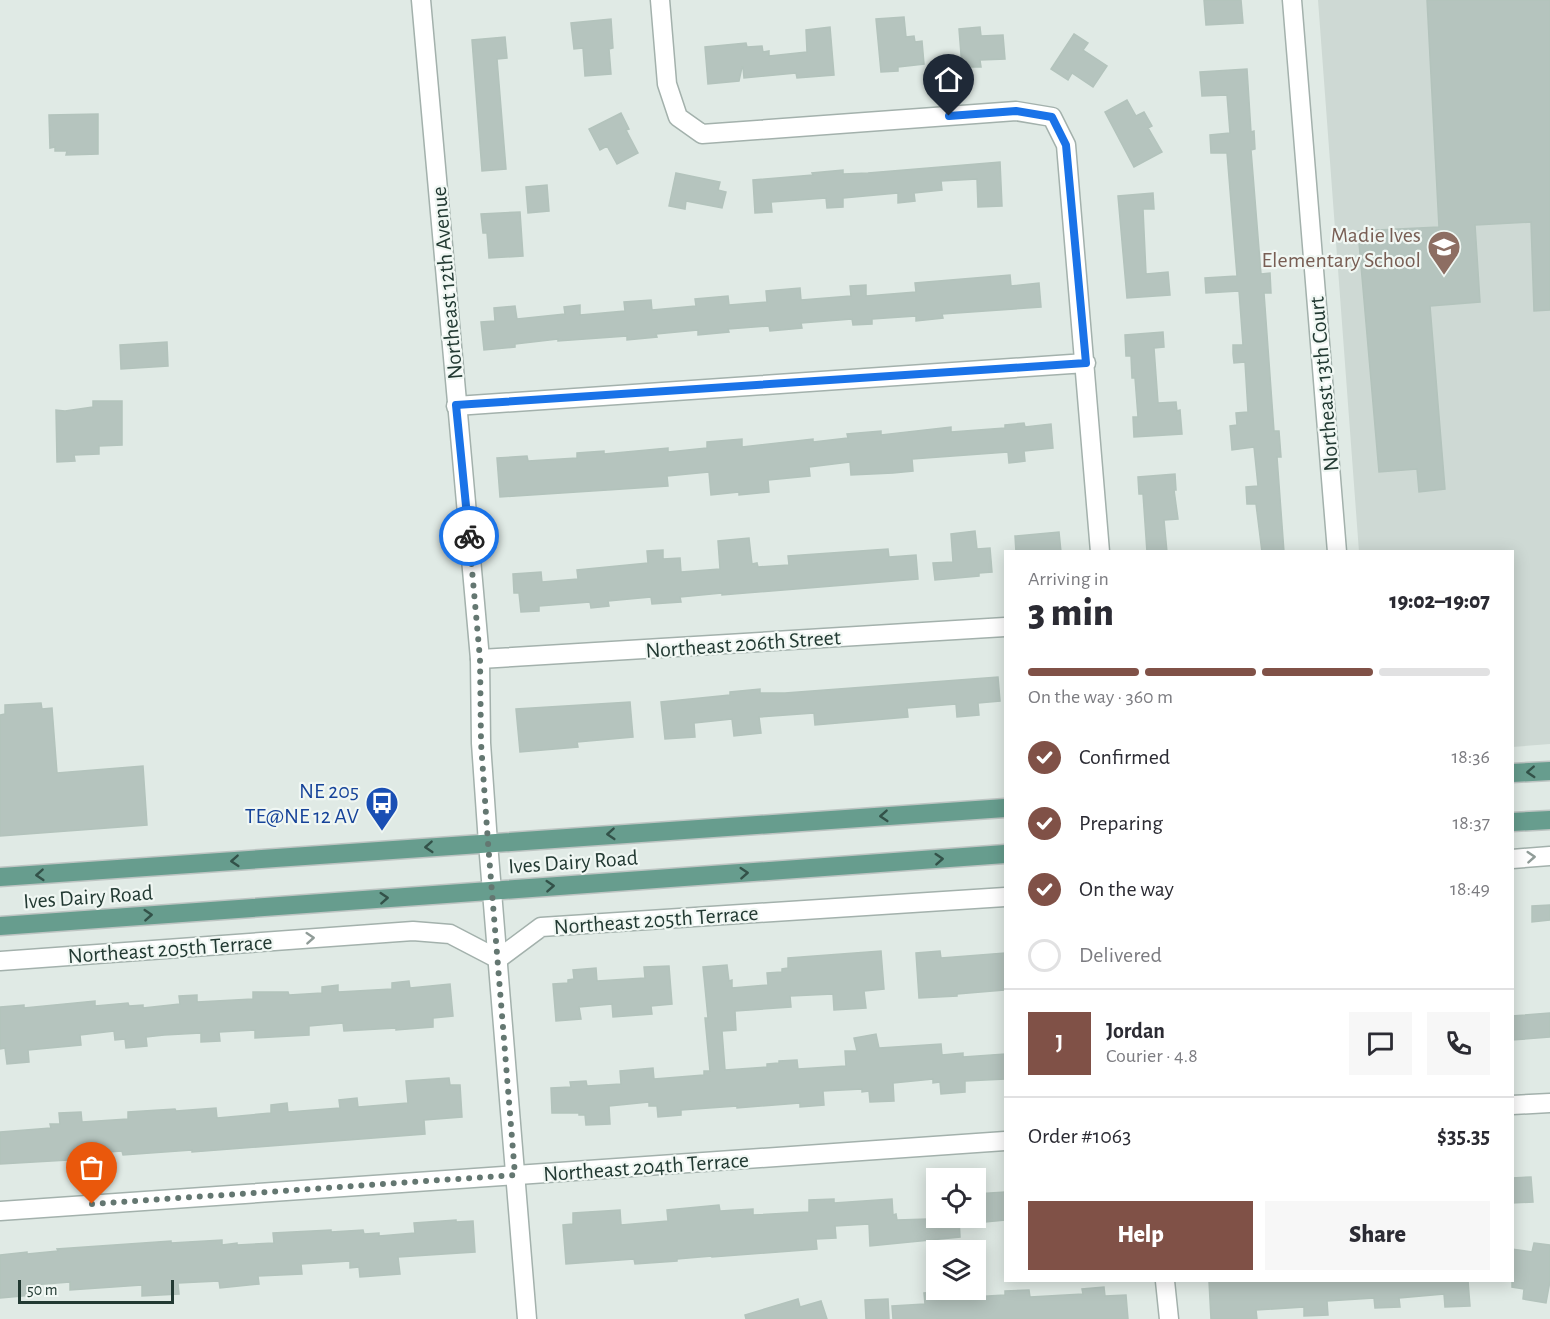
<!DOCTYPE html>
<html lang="en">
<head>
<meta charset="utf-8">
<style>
  body { margin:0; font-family:"Alegreya Sans",sans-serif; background:#f7f7f7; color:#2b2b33; height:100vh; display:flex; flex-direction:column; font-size:22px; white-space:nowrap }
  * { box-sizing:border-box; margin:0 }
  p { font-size:20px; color:#7c7c81 }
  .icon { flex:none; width:33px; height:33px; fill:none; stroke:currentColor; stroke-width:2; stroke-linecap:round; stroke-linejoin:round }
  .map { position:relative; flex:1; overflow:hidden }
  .drawer { position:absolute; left:1004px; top:550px; width:510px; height:732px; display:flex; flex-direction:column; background:#fff; border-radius:0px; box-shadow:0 3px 15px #0003 }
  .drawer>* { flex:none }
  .controls { position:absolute; left:926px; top:1168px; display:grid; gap:12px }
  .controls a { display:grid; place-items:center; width:60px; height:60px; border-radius:0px; background:#fff; box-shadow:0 3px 15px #0003; font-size:30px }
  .scale { position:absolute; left:18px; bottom:15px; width:156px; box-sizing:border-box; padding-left:6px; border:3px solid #223932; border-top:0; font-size:16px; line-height:21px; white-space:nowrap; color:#223932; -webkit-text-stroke:4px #f0f7f3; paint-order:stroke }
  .pin { position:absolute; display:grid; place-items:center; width:51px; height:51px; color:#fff; margin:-62px -26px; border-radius:50% 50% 50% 0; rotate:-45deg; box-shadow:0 0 6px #0007 }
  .pin .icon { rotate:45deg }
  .courier { position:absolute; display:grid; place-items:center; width:60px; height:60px; margin:-30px; border:4px solid #1a73e8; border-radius:50%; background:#fff; color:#222; box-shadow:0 2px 8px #0007 }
  .overview em { font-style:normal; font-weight:800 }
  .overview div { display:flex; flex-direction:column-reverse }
  .overview { display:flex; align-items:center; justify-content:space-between; height:102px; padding:0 24px }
  h1 { font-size:39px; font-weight:800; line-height:45px }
  .bar { display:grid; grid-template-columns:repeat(4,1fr); gap:9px 6px; align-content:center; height:72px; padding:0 24px }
  .bar i { height:8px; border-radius:4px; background:#e1e1e2 }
  .bar .current { background:#805147 }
  .bar p { grid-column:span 4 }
  .line { display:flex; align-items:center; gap:15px; padding:0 24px; border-top:2px solid #e1e1e2 }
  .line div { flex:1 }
  .round { display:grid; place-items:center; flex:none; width:63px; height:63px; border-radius:0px; background:#f7f7f7 }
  ol { padding:0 24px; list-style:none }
  li { display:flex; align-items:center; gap:18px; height:66px }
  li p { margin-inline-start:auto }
  li .icon { padding:6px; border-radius:50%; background:#805147; color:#fff; stroke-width:4 }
  li:last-child { color:#7c7c81 }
  li i { width:33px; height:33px; border:3px solid #e1e1e2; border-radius:50% }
  .primary-button { display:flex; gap:12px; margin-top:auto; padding:12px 24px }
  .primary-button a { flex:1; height:69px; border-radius:0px; background:#805147; color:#fff; font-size:24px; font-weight:800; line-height:69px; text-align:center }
  .primary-button a+a { background:#f7f7f7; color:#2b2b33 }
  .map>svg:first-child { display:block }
</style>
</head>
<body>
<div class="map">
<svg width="1550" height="1319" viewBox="0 0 1550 1319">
  <rect width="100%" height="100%" fill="#e0eae5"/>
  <path fill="#ced9d4" d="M1318 0H1550V744L1512 747V552H1359Z"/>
  <path fill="#b5c4be" stroke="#b3c3bc" stroke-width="1.5" d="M1204 0H1241L1243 23 1206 25Z
    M1427 0H1550V310L1534 311 1531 222 1475 225 1480 302 1430 306 1445 489 1419 492 1417 469 1379 472 1358 231 1439 227Z
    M904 17 906 37 914 36 915 42 922 41 924 64 898 67V71L881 72 876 19Z
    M611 19 613 48 609 49 611 74 585 76 583 48 574 49 571 23Z
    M830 27 834 75 797 78 796 73 744 78 743 67H742L739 81 708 84 705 47 746 43 747 47 762 46 763 52 769 51V56L807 52 806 30Z
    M980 27 981 36 1003 35 1005 59 980 60 981 67H962L959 29Z
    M1074 34 1088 43 1083 50 1107 66 1093 87 1072 73 1068 80 1051 69Z
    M505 37 507 58 497 59 506 169 482 171 472 40Z
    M1247 69 1251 132 1254 131 1255 149 1251 150 1261 274 1270 273 1271 293H1264L1274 431H1279L1281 457H1277L1284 552H1262L1256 504H1247L1246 487 1258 486 1254 447 1232 450 1230 426 1237 425 1236 413 1248 412 1245 362 1234 363 1233 354V345H1243L1239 291 1206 293 1205 278 1237 276 1227 153H1211L1210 135 1230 133 1227 95 1202 96 1200 72Z
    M1127 100 1136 116 1144 112 1152 126 1148 128 1162 152 1134 167 1105 112Z
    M621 113 629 129 626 130 638 153 617 164 607 146 600 150 589 129Z
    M98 114V154L66 155 67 151H55V147L50 148 49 115Z
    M1000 162 1002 206 978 207 977 179 941 181 942 190 914 193 915 201 898 203V193L843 198V207L827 208 826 198 771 202 772 212 755 213 753 180 813 175 812 173 843 170V174L868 173Z
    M676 173 720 182 718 190 726 192 722 208 686 201 685 209 669 206Z
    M547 185 549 211 528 213 526 187Z
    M1153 193 1154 209H1143L1146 274 1168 272 1170 295 1127 298 1118 196Z
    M520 212 523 256 489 258 487 233H483L481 214Z
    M1010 275 1011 286 1039 283 1041 307 942 314 943 318 916 321V316L872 319V324L853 325 852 319 801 323 802 328 770 331 769 326 728 329 729 332 698 335V330L656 334 657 337 627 340V336L558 341V339L515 344V347L484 350 481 322 495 321 494 308 515 306 517 319 565 314 564 307 580 305V315L625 311 624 302 651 300 652 310 696 306 695 299 728 296 729 305 767 302 766 291 800 288 801 300 851 296 850 286 866 285V296L916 292 915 283Z
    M1163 332 1164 347 1154 348 1158 403 1176 402 1177 411 1180 410 1182 434 1134 437 1133 417H1138L1135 378H1132L1131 356H1126L1125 335Z
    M167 342 168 366 121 369 120 345Z
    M93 401H122V445L99 446V454L74 455 75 461 57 462 56 410 65 411 93 407Z
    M1024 423 1025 427 1051 424 1053 448 1024 451 1025 461 1009 463 1008 452 912 459 913 471 893 473 851 475 850 462 809 467 810 476 768 480 769 492 739 495V492L711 495 709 472 667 476 668 486 500 497 497 458 527 456 528 461 577 458V453L604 451V454L668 448V452L707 448V442L742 439V447L813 439V442L848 438 847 434 881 431V435L951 427V432L1005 428V425Z
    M1175 474 1176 490H1174L1178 519 1164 520 1167 552H1147L1143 494H1139L1138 477Z
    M975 531 977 549 990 548 992 572 979 573V576L935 580 933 563 953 562 951 534Z
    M1059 532 1061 552H1016L1015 536Z
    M749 538 752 564 757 563 758 567 789 565 788 556 888 549 889 557 916 555 918 579 722 595V593L680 597 681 602 652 604 651 597 608 601 609 606 591 608 590 602 539 606V611L521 612 519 593H514L513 574 541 572 542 582 578 579 577 570 648 563 647 551 663 550V559L680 558 681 572 720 569 718 541Z
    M998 677 1000 701 978 703 979 715 957 717 956 704 907 708 908 717 815 725 814 713 759 717 761 733 734 736 732 719 694 723 695 737 665 739 661 702 730 695V692L760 689V693H785Z
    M630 702 633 737 577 742 578 747 520 752 516 709Z
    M41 703 42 709 52 708 57 773 143 766 147 825 0 836V715L5 714V705Z
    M1550 905V920L1532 922V906Z
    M881 951 884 989 864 991 866 1008 834 1010 833 994 790 996 791 1007 735 1011 736 1030 722 1031 725 1070 767 1067V1064L779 1063V1061L797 1060 798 1069 846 1066 845 1051H857L854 1038 876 1034 879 1048 941 1044 942 1055 963 1053V1057L1005 1054V1079L965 1081V1092L941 1094 940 1082 933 1083V1079L893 1083 894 1101 870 1102 869 1091 862 1092V1089L823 1091 824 1105 800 1107V1103L737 1108V1106L681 1110V1115L658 1117 657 1106H649V1102L609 1106 610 1124 586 1125 585 1115H579V1113H552L551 1088 571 1087 570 1082 586 1081 587 1086 621 1084 620 1071 653 1068 654 1079 704 1075V1071H710L705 1018H708L703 967 727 965 729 981 732 980V988L768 985 767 973 782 972V969L788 968V958Z
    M940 951 941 958 1005 953 1004 990 957 994V996L919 998 916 953Z
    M669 966 672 1004 651 1006 652 1014 613 1017 612 1004 579 1007 581 1019 556 1021 553 984 568 983V980L574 979 573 970 596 968 597 981 645 978 644 967Z
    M409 981 410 988 450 984 453 1016 433 1018V1027L396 1030V1028L344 1031 343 1023 309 1026V1035L255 1038V1030L219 1032 220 1041 201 1042V1033L164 1035 146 1037 147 1046 126 1048 125 1039 115 1040 114 1031 80 1035 81 1045 28 1050 29 1062 7 1064 5 1048 0 1049V1007L24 1005V1008L95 1001V1006L128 1003 129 1006 143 1005V1008L180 1004 179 996 197 995V1002L253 999V992H288L289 995 322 993V987L338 985V992L392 989V983Z
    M1550 1013V1037L1512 1040V1016Z
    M449 1078 450 1085H460L462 1117 424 1120 425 1134 192 1152V1150L123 1155 122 1151 68 1155V1160L0 1164V1132L51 1128 50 1124H60L59 1113 81 1112 82 1122 128 1119V1112L175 1109 176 1111 216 1108 217 1118 271 1113V1105L287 1103 288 1112 340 1108 339 1100 357 1098 358 1107 408 1103 406 1081Z
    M1531 1177 1533 1202 1512 1203V1178Z
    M1005 1192V1220L975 1223V1194Z
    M834 1199V1203L892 1199 893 1215 896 1214 897 1220 959 1218 960 1237 870 1246 869 1224 835 1226 836 1238 816 1239 817 1249 712 1257V1256L677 1259V1261L635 1264 634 1259 566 1264 563 1225 573 1224V1213L620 1210 621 1225 668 1221 667 1210 719 1205 720 1211 753 1209V1215L809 1212V1200Z
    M456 1220V1222L473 1221 475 1252 398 1257 400 1274 360 1277 359 1267 350 1268V1261L301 1264 302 1274 258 1276 259 1284 220 1288 219 1281 178 1283 179 1294 142 1296V1285L70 1290V1282L32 1285 33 1295 0 1298V1255L27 1252V1254L58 1251 57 1249 171 1241V1243L222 1240V1245L237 1243V1245L274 1243 273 1233 331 1230V1232L363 1230 364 1234 379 1233V1236L415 1233 414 1223Z
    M1534 1243 1550 1245V1281L1546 1303 1523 1299 1524 1289 1512 1287V1249L1532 1252Z
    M1209 1281H1468L1470 1306 1445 1307 1444 1294 1399 1298 1400 1307 1375 1308 1374 1298 1327 1301 1328 1315 1304 1316V1307L1256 1310 1257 1319H1211Z
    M1104 1287 1105 1296 1126 1295 1128 1319H893L892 1306 925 1304 924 1293 954 1291V1298L1005 1295V1291L1029 1290 1030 1297 1083 1294 1082 1289Z
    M798 1299 800 1307 821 1301 827 1319H746L745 1315Z
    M888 1299 889 1319H866L865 1300Z"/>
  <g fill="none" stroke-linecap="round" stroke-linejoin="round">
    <g stroke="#a3b1ac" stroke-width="21">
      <path id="minor" d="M660 0 667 84 678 117 702 134 1016 111 1052 117 1066 145 1100 552
        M1292 0 1337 552
        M456 406 1086 363
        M480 659 1005 627
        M1512 859 1550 856
        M0 961 413 931 450 934 498 959 541 927 1005 897
        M1512 1105 1550 1103
        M0 1211 1005 1141
        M1165 1281 1169 1319"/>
    </g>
    <g stroke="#a3b1ac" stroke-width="21">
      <path id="tertiary" d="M421 0 480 659 481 743 488 843 527 1319"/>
    </g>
    <g stroke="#bdc4c2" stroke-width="21">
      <path id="primary" d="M1512 773 1550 771
        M1512 822 1550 820
        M0 877 1005 808
        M0 926 1005 854"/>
    </g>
    <use href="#minor" stroke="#fff" stroke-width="18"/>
    <use href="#tertiary" stroke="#fff" stroke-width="18"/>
    <use href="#primary" stroke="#679d8e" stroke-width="18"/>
  </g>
  <defs><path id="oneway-chevron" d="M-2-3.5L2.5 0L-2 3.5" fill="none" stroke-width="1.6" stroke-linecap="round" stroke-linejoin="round" transform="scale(1.5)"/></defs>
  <g stroke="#335249">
    <use href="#oneway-chevron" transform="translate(1531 772) rotate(177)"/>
    <use href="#oneway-chevron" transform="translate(884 816) rotate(176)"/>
    <use href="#oneway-chevron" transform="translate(611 834) rotate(176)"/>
    <use href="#oneway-chevron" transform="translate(429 847) rotate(176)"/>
    <use href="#oneway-chevron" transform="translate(939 859) rotate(-4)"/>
    <use href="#oneway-chevron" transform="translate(235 861) rotate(176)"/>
    <use href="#oneway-chevron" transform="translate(744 873) rotate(-4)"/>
    <use href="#oneway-chevron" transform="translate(40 875) rotate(176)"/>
    <use href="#oneway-chevron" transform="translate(550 886) rotate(-4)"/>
    <use href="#oneway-chevron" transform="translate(384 898) rotate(-4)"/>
    <use href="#oneway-chevron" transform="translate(148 915) rotate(-4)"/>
  </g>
  <g stroke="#909c98">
    <use href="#oneway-chevron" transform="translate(1531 857) rotate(-4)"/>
    <use href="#oneway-chevron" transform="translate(310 938) rotate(-4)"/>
  </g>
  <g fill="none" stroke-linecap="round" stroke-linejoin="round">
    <path stroke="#647771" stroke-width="6" stroke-dasharray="0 10.8" d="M92 1204 515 1175 488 843 481 743 480 659 469 536"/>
    <path stroke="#1a73e8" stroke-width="8" d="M469 536 456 405 1086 363 1066 145 1052 117 1016 111 949 116"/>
  </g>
  <defs>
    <g id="school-pin" transform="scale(1.725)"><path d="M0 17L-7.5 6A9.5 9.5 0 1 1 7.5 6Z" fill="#8d6e63" stroke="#f0f7f3"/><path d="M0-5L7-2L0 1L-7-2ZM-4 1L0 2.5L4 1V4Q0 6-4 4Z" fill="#fff"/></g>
    <g id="bus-pin" transform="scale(1.725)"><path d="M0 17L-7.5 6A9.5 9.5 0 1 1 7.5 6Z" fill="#1a4fb4" stroke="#f0f7f3"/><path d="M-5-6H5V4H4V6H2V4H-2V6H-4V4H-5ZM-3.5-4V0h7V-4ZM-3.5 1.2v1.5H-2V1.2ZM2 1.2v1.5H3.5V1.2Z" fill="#fff"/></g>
  </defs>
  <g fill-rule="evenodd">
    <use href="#school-pin" x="1444" y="247"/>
    <use href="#bus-pin" x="382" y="803"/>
  </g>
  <g text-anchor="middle" stroke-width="4.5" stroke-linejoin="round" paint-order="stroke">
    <g font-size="22" fill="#785e54" stroke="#f0f7f3" text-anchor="end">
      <text x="1421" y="242">Madie Ives<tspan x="1421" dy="25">Elementary School</tspan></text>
    </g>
    <g font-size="22" fill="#223932" stroke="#f0f7f3">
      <text transform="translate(446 283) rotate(-95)" y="8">Northeast 12th Avenue</text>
      <text transform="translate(1323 384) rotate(-95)" y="8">Northeast 13th Court</text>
      <text transform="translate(743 643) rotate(-4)" y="8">Northeast 206th Street</text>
      <text transform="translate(573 861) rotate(-4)" y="8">Ives Dairy Road</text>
      <text transform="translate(88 896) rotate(-4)" y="8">Ives Dairy Road</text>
      <text transform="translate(656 919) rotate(-4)" y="8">Northeast 205th Terrace</text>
      <text transform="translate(170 948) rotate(-4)" y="8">Northeast 205th Terrace</text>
      <text transform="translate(646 1166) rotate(-4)" y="8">Northeast 204th Terrace</text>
    </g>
    <g font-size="22" fill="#164399" stroke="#f0f7f3" text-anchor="end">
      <text x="359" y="798">NE 205<tspan x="359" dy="25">TE@NE 12 AV</tspan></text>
    </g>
  </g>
</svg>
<div class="controls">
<a><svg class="icon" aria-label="locate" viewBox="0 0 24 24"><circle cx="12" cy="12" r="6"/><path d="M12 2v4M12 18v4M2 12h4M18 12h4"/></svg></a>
<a><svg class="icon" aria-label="layers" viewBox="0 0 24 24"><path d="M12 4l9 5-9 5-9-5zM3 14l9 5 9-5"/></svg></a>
</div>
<div class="scale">50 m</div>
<div class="pin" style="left:92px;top:1204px;background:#ea580c"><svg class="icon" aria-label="bag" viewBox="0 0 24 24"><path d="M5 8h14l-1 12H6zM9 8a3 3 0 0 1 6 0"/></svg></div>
<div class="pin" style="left:949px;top:116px;background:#1f2937"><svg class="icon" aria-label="home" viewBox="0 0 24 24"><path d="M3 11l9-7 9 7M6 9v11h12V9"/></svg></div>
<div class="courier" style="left:469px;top:536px"><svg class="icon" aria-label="bike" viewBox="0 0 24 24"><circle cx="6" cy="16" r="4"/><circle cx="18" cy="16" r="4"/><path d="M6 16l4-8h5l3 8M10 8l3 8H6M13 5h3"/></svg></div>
<section class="drawer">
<div class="overview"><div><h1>3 min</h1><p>Arriving in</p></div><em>19:02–19:07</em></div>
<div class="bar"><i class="current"></i><i class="current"></i><i class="current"></i><i></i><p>On the way · 360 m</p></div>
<ol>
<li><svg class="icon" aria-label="check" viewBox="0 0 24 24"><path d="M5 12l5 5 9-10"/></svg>Confirmed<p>18:36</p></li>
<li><svg class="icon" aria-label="check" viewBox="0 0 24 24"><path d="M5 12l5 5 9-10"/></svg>Preparing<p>18:37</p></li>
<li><svg class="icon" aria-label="check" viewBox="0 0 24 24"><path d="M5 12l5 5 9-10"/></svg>On the way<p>18:49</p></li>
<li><i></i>Delivered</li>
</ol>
<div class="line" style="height:108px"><b class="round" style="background:#805147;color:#fff">J</b><div><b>Jordan</b><p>Courier · 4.8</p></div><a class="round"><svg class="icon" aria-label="chat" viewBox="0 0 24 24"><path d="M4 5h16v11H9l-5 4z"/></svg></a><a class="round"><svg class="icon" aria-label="phone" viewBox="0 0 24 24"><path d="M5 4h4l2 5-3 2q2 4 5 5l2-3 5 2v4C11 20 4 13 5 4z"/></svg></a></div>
<div class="line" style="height:78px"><div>Order #1063</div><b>$35.35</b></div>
<div class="primary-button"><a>Help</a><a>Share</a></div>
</section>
</div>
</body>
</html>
